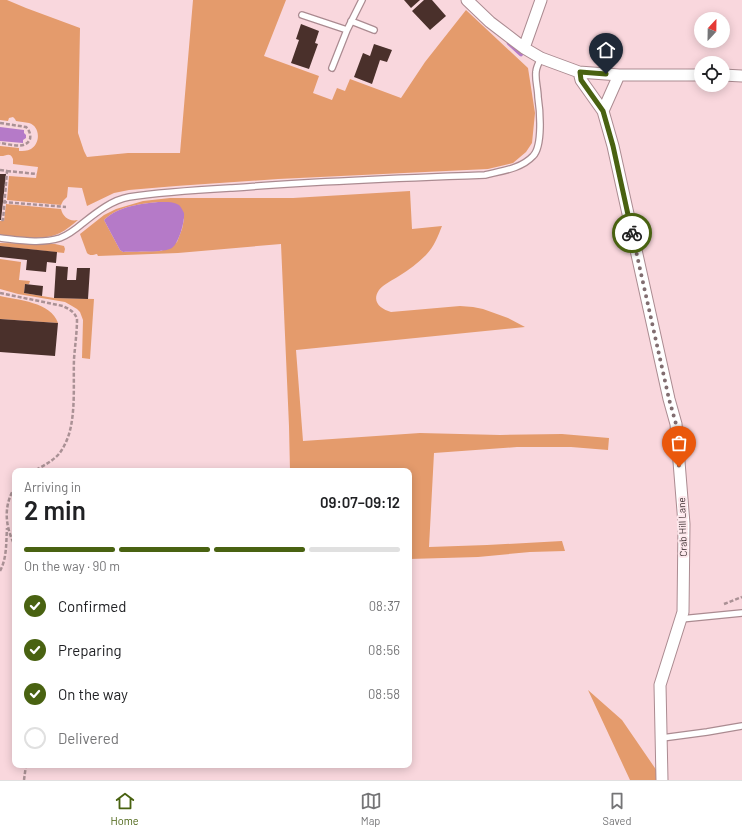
<!DOCTYPE html>
<html lang="en">
<head>
<meta charset="utf-8">
<style>
  body { margin:0; font-family:Barlow,sans-serif; background:#f6f6f6; color:#202124; height:100vh; display:flex; flex-direction:column; font-size:15px; white-space:nowrap }
  * { box-sizing:border-box; margin:0 }
  p { font-size:13px; color:#757577 }
  .icon { flex:none; width:22px; height:22px; fill:none; stroke:currentColor; stroke-width:2; stroke-linecap:round; stroke-linejoin:round }
  .map { position:relative; flex:1; overflow:hidden }
  .drawer { position:absolute; left:12px; top:468px; width:400px; height:300px; display:flex; flex-direction:column; background:#fff; border-radius:8px; box-shadow:0 2px 10px #0003 }
  .drawer>* { flex:none }
  .needle { width:26px; rotate:22deg }
  .buttons { position:absolute; left:694px; top:12px; display:grid; gap:8px }
  .buttons a { display:grid; place-items:center; width:36px; height:36px; border-radius:50%; background:#fff; box-shadow:0 2px 10px #0003; font-size:20px }
  .pin { position:absolute; display:grid; place-items:center; width:34px; height:34px; color:#fff; margin:-41px -17px; border-radius:50% 50% 50% 0; rotate:-45deg; box-shadow:0 0 4px #0007 }
  .pin .icon { rotate:45deg }
  .courier { position:absolute; display:grid; place-items:center; width:40px; height:40px; margin:-20px; border:3px solid #496211; border-radius:50%; background:#fff; color:#222; box-shadow:0 1px 5px #0007 }
  .headline em { font-style:normal; font-weight:600 }
  .headline div { display:flex; flex-direction:column-reverse }
  .headline { display:flex; align-items:center; justify-content:space-between; height:68px; padding:0 12px }
  h1 { font-size:26px; font-weight:600; line-height:30px }
  .bar { display:grid; grid-template-columns:repeat(4,1fr); gap:6px 4px; align-content:center; height:48px; padding:0 12px }
  .bar i { height:5px; border-radius:3px; background:#e0e0e0 }
  .bar .on { background:#496211 }
  .bar p { grid-column:span 4 }
  ol { padding:0 12px; list-style:none }
  li { display:flex; align-items:center; gap:12px; height:44px }
  li p { margin-inline-start:auto }
  li .icon { padding:4px; border-radius:50%; background:#496211; color:#fff; stroke-width:4 }
  li:last-child { color:#757577 }
  li i { width:22px; height:22px; border:2px solid #e0e0e0; border-radius:50% }
  .dock { display:flex; justify-content:space-around; align-items:center; height:56px; border-top:1px solid #e0e0e0; background:#fff; font-size:11px; color:#757577 }
  .dock a { display:grid; justify-items:center; gap:2px }
  .dock .on { color:#496211 }
  .map>svg:first-child { display:block }
</style>
</head>
<body>
<div class="map">
<svg width="742" height="780" viewBox="0 0 742 780">
  <rect width="100%" height="100%" fill="#f9d7dd"/>
  <path fill="#e49b6c" fill-rule="evenodd" d="M0 0H7L26 8 80 28 78 133 84 151 87 157 128 153H180L193 0H286L264 56 319 76 313 93 332 100 337 88 345 91 350 79 401 98 425 62 466 10 528 68 535 113 532 143 526 152 513 163 488 169 278 179 176 186 129 190 114 193 87 206 82 188 68 187 67 197 63 201 61 205 7 200 9 176 36 178 38 167 13 164V159C10 151 5 157 0 156V146L19 148V151C23 151 27 151 31 149 41 143 40 126 29 123 25 122 20 122 16 121L15 119 13 117 9 118 8 121 0 120Z
    M410 191 412 229 442 226C438 236 434 247 426 255 418 263 409 270 399 276 393 280 384 284 379 290 371 302 381 309 391 312L460 306 473 307 483 309 508 318 525 327 296 350 303 441 420 433 500 435 562 434 609 438 608 450 571 447H517L434 453 429 547 487 545 562 541 565 551 530 552 478 557 409 559V471H290L289 426 281 244 178 253 98 256 97 254C93 255 90 256 87 253L80 234 104 215 116 209 143 201 170 198H293ZM158 202H167L184 219 182 229 177 242 161 251 123 252 120 250 104 220C119 206 139 204 158 202Z
    M6 204 61 209C63 217 69 222 78 220 72 225 66 230 60 233 44 241 17 238 0 235V221H4Z
    M0 243 55 244 64 246 65 249 64 253 0 246Z
    M0 259 21 262 19 280 30 281 29 284H25L24 293 54 298 94 299 90 359 82 358 83 320 80 312 77 309 72 306 65 302 18 294 0 289Z
    M0 296C18 300 51 302 58 323L0 319Z
    M588 690 622 720 657 771V780H630Z"/>
  <path fill="#b57ac8" d="M0 127 24 130V133L26 135V138L23 140V143L0 141Z
    M158 202C164 202 173 201 179 205 181 207 183 211 184 213 185 221 179 243 172 248 164 253 134 251 123 252L120 250 104 220C119 206 139 204 158 202Z"/>
  <g fill="none" stroke-linecap="round" stroke-linejoin="round">
    <path stroke="#b57ac8" stroke-width="4.5" d="M509 43 521 54"/>
  </g>
  <path fill="#4a302b" d="M404 0H420L411 8Z
    M424 0H432L446 16 430 30 412 11Z
    M301 24 319 31 315 43 318 44 309 69 291 63 299 40 296 39Z
    M374 44 392 50 387 62 380 60 372 84 354 77 363 53 370 56Z
    M0 174H6L1 220H0Z
    M0 246 57 252 56 263 47 262 46 272 26 270 27 260 0 257Z
    M56 266 68 267 67 280H76L77 268H90L88 299 54 298Z
    M25 284 43 286 42 296 24 293Z
    M0 319 58 323 55 356 0 352Z"/>
  <g fill="none" stroke-linecap="round" stroke-linejoin="round">
    <g stroke="#ab8b91" stroke-width="8">
      <path id="service" d="M302 15 347 30
        M351 21 374 30
        M332 68 347 30 362 0
        M0 238C19 240 41 244 60 238 68 235 76 229 83 223 97 212 112 200 129 197 163 192 198 190 232 188 316 181 400 178 485 175 501 171 521 169 533 156 543 146 540 110 538 97 538 89 535 80 536 72 536 68 539 62 541 58
        M681 619 742 613
        M662 738 707 732 742 726"/>
    </g>
    <g stroke="#ab8b91" stroke-width="13">
      <path id="minor" d="M467 0 490 22 524 48 541 58 579 72 619 75H701
        M524 48 541 0
        M579 72 581 80 603 111 613 146 669 399 676 424 684 524 683 612 660 685 662 780
        M723 75 742 76
        M603 111 619 75"/>
    </g>
    <path stroke="#aa9195" stroke-width="2.5" stroke-dasharray="4 2" stroke-linecap="butt" d="M0 123 26 127C29 130 31 134 30 139 26 150 9 144 0 143
      M0 170 7 171 3 220H0
      M7 171 37 174
      M3 202 66 207
      M0 293 63 306C69 309 75 312 77 319 77 332 75 346 74 359 73 385 77 423 64 446 58 459 46 464 34 471
      M15 487C3 506 5 526 15 546
      M0 571C7 558 6 543 7 528
      M724 604 742 597
      M24 780 26 765"/>
    <use href="#service" stroke="#fff" stroke-width="5.5"/>
    <use href="#minor" stroke="#fff" stroke-width="11"/>
  </g>
  <g fill="none" stroke-linecap="round" stroke-linejoin="round">
    <path stroke="#816d70" stroke-width="4" stroke-dasharray="0 7.2" d="M632 233 669 399 676 424 679 467"/>
    <path stroke="#496211" stroke-width="5" d="M606 74 580 72 581 80 603 111 613 146 632 233"/>
  </g>
  <g text-anchor="middle" stroke-width="4" stroke-linejoin="round" paint-order="stroke">
    <g font-size="10" fill="#413436" stroke="#fde8ec">
      <text transform="translate(682 527) rotate(-92)" y="4">Crab Hill Lane</text>
    </g>
  </g>
</svg>
<div class="buttons">
<a><svg class="needle" viewBox="-14 -14 28 28"><path d="M0-13l5 13h-10z" fill="#e53935"/><path d="M0 13l5-13h-10z" fill="#757577"/></svg></a>
<a><svg class="icon" aria-label="locate" viewBox="0 0 24 24"><circle cx="12" cy="12" r="6"/><path d="M12 2v4M12 18v4M2 12h4M18 12h4"/></svg></a>
</div>
<div class="pin" style="left:679px;top:467px;background:#ea580c"><svg class="icon" aria-label="bag" viewBox="0 0 24 24"><path d="M5 8h14l-1 12H6zM9 8a3 3 0 0 1 6 0"/></svg></div>
<div class="pin" style="left:606px;top:74px;background:#1f2937"><svg class="icon" aria-label="home" viewBox="0 0 24 24"><path d="M3 11l9-7 9 7M6 9v11h12V9"/></svg></div>
<div class="courier" style="left:632px;top:233px"><svg class="icon" aria-label="bike" viewBox="0 0 24 24"><circle cx="6" cy="16" r="4"/><circle cx="18" cy="16" r="4"/><path d="M6 16l4-8h5l3 8M10 8l3 8H6M13 5h3"/></svg></div>
<section class="drawer">
<div class="headline"><div><h1>2 min</h1><p>Arriving in</p></div><em>09:07–09:12</em></div>
<div class="bar"><i class="on"></i><i class="on"></i><i class="on"></i><i></i><p>On the way · 90 m</p></div>
<ol>
<li><svg class="icon" aria-label="check" viewBox="0 0 24 24"><path d="M5 12l5 5 9-10"/></svg>Confirmed<p>08:37</p></li>
<li><svg class="icon" aria-label="check" viewBox="0 0 24 24"><path d="M5 12l5 5 9-10"/></svg>Preparing<p>08:56</p></li>
<li><svg class="icon" aria-label="check" viewBox="0 0 24 24"><path d="M5 12l5 5 9-10"/></svg>On the way<p>08:58</p></li>
<li><i></i>Delivered</li>
</ol>
</section>
</div>
<nav class="dock">
<a class="on"><svg class="icon" aria-label="home" viewBox="0 0 24 24"><path d="M3 11l9-7 9 7M6 9v11h12V9"/></svg>Home</a>
<a><svg class="icon" aria-label="map" viewBox="0 0 24 24"><path d="M3 6l6-2 6 2 6-2v14l-6 2-6-2-6 2zM9 4v14M15 6v14"/></svg>Map</a>
<a><svg class="icon" aria-label="saved" viewBox="0 0 24 24"><path d="M7 4h10v16l-5-4-5 4z"/></svg>Saved</a>
</nav>
</body>
</html>
